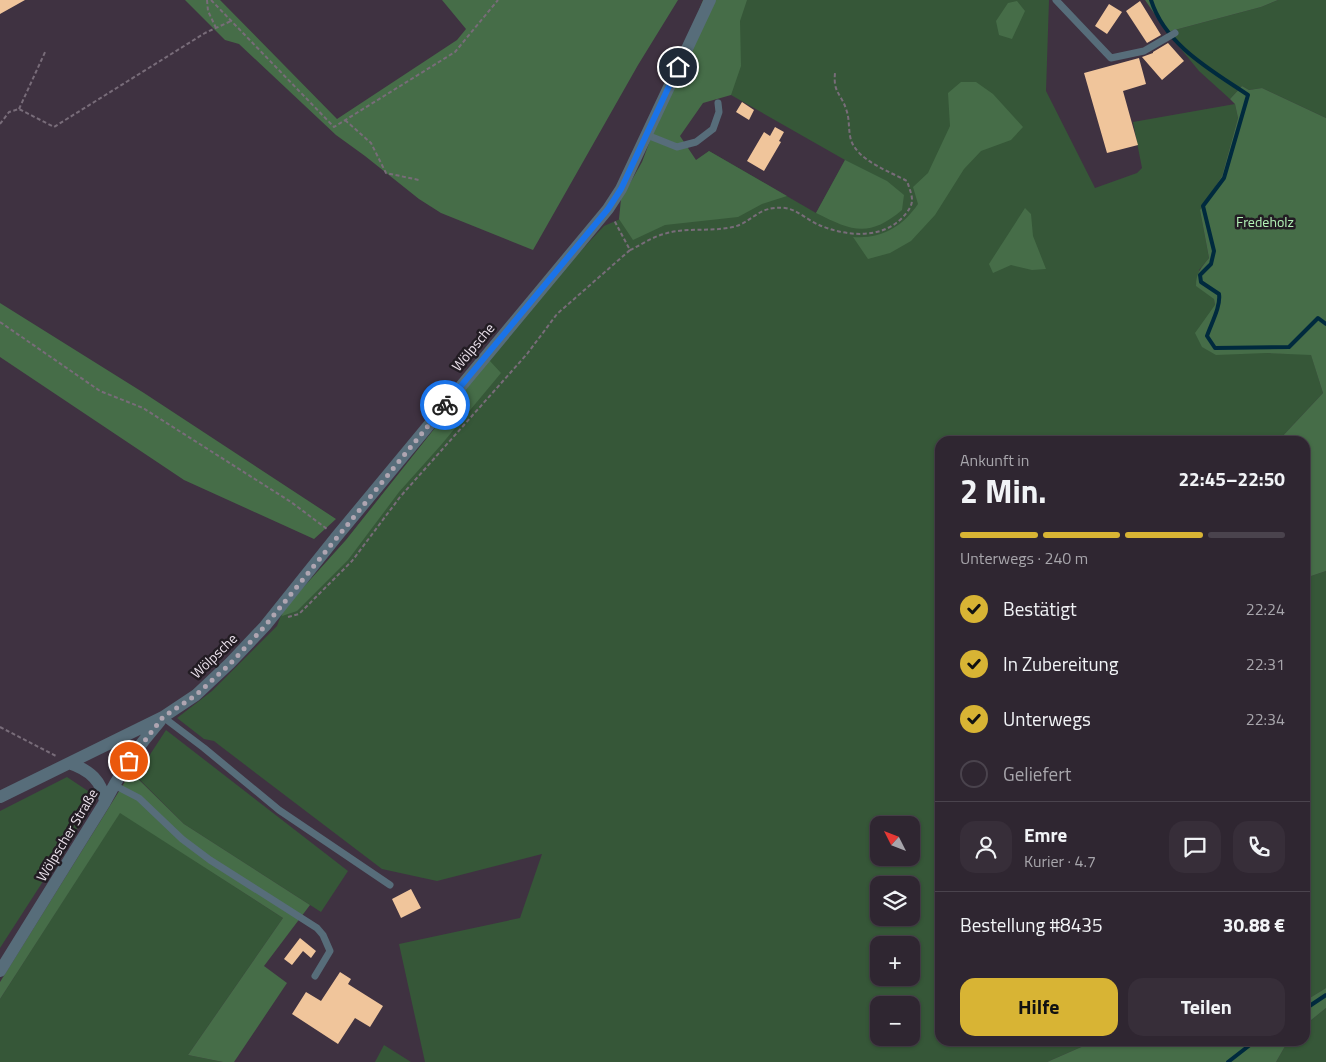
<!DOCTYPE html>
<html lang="de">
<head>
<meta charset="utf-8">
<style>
  body { margin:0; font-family:"Titillium Web",sans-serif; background:#372e39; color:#f1f3f6; height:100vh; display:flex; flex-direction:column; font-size:19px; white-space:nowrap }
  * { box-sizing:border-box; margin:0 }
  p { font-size:16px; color:#a7a5ab }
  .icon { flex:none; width:28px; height:28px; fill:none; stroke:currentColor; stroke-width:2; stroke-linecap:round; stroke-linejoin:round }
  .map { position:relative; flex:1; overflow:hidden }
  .details { position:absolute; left:935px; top:436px; width:375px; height:610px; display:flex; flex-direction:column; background:#2f2631; border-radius:15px; box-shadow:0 1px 4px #0004,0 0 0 1px #4a434d }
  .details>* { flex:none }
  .needle { width:32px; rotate:312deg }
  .tools { position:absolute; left:870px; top:816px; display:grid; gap:10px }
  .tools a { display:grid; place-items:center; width:50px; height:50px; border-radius:10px; background:#2f2631; box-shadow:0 1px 4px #0004,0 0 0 1px #4a434d; font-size:25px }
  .pin { position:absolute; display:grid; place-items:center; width:42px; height:42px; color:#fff; margin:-21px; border:2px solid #fff; border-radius:50%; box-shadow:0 1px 5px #0007 }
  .courier { position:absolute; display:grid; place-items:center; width:50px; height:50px; margin:-25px; border:4px solid #1a73e8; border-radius:50%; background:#fff; color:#222; box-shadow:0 1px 6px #0007 }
  .head em { font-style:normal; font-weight:700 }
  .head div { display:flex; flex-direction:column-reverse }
  .head { display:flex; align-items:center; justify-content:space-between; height:85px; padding:0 25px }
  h1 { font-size:32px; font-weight:700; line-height:38px }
  .bar { display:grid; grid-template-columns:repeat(4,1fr); gap:8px 5px; align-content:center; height:60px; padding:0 25px }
  .bar i { height:6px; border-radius:4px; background:#4a434d }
  .bar .on { background:#d8b434 }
  .bar p { grid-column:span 4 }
  .line { display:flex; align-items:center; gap:12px; padding:0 25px; border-top:1px solid #4a434d }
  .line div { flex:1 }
  .round { display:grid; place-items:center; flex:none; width:52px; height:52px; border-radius:15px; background:#372e39 }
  ol { padding:0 25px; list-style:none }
  li { display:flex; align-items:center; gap:15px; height:55px }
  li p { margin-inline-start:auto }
  li .icon { padding:5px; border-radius:50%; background:#d8b434; color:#111; stroke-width:4 }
  li:last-child { color:#a7a5ab }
  li i { width:28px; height:28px; border:2px solid #4a434d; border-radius:50% }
  .button { display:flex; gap:10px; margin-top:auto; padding:10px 25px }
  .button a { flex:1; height:58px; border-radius:15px; background:#d8b434; color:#111; font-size:20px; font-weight:700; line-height:58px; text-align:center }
  .button a+a { background:#372e39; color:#f1f3f6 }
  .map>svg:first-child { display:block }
</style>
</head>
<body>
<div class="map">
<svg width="1326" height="1062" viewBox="0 0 1326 1062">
  <rect width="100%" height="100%" fill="#3f3241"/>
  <path fill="#365738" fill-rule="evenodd" d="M734 0H1049L1046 91 1095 188 1137 173 1142 168 1133 122 1235 104 1238 118 1222 176 1200 210 1209 258 1199 270 1214 299 1215 305 1266 353 1311 354 1323 393 1278 441H940V1041H1095L1047 1062H425L399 944 520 918 542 854 437 881 382 869 219 745 214 741 204 739 177 718 212 691 277 626 283 610 346 540 489 360 575 257 604 226 620 219 709 151 816 213 845 160 731 95 726 71ZM879 825H911V858H879ZM879 885H911V918H879ZM879 945H911V978H879ZM879 1005H911V1038H879Z
    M1278 0H1326V118L1262 88 1249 90 1242 86 1230 99 1199 71 1167 32 1261 7Z
    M1326 571V988L1305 1001V578Z
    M166 730 348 871 321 912 184 824 136 776Z
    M67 777 91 793V807L0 948V811Z
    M120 812 283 918 188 1055 223 1062H0V999Z
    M1326 1008V1062H1276L1288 1041H1305V1025Z
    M384 1045 411 1062H375Z"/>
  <path fill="#466d48" d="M185 0H220L337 119 457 40 466 29 442 0H678L638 65 533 250 441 213 419 199 365 156 336 135 239 44 225 40Z
    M703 0H747L740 21 741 66 731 95 703 103 680 136 696 160 709 151 787 196 762 204 738 217 665 225 633 240 619 219 621 199 642 162Z
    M1145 0H1278L1261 7 1167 32Z
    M1017 1 1025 11 1012 39 999 35 996 21 1008 3Z
    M961 82H976L993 94 1023 127 1011 140 981 151 964 169 935 215 911 241 890 253 868 259 853 237C882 239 902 227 918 204L913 187 928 173 950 126 948 93Z
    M1242 86 1249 90 1262 88 1326 118V571L1305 578V441H1278L1323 393 1311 355 1266 353 1216 355 1202 347 1195 333 1215 305 1214 299 1196 286C1196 273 1201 268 1209 258L1200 210 1222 176 1238 118 1235 104 1230 99Z
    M845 160 887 181 904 195 902 210C869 238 852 231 816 213Z
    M1025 208 1031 214 1033 236 1046 269 1032 270 1011 265 993 273 989 264Z
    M0 303 144 393 336 519 314 539 184 480 0 357Z
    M489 360 501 373 441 445 399 492 348 560 297 611 282 616 283 610 346 540Z
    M131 772 184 824 310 905 264 966 287 983 234 1062H223L188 1055 283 918 120 813 0 999V982Z
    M1326 988V1008L1305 1025V1001Z
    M1095 1041H1288L1276 1062H1047Z"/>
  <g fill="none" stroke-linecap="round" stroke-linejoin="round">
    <path stroke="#002a3e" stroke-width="4" d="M1151 0C1165 45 1211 70 1248 95L1224 178 1203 206 1214 251 1211 264 1200 275 1201 282 1219 294C1221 306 1211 324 1207 336L1215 348 1289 347 1318 318 1326 324
      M1305 1009 1326 995
      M1228 1062 1255 1041"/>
  </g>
  <path fill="#f0c59b" d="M0 0H25L0 14Z
    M1140 1 1161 35 1147 43 1126 11Z
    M1109 4 1122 12 1107 34 1095 26Z
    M1168 43 1184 61 1162 80 1142 57 1153 53V52Z
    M1139 58 1146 84 1123 91 1138 145 1107 153 1084 73Z
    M742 102 754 110 749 120 736 112Z
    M775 127 784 132 779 141 781 142 764 171 747 161 764 132 770 136Z
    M411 889 421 908 401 918 392 899Z
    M300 938 316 951 311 958 303 951 292 965 284 959Z
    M340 972 351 979 348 984 383 1006 370 1027 355 1018 338 1044 292 1014 306 992 321 1001Z"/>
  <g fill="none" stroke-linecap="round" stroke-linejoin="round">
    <path stroke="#786c79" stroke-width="2" stroke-dasharray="4 2.5" stroke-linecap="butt" d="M207 0 208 11 216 28
      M211 0 334 127 455 52 498 0
      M19 109 46 50
      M345 120 371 143 386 173 419 180
      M0 124 9 112 19 109 54 127 205 33 231 21
      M630 250C641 245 652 237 664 234 686 227 711 232 733 227 752 223 758 205 785 208 796 209 809 221 819 225 845 236 880 240 902 218 916 203 913 199 907 181 889 171 858 161 851 140 848 130 850 119 846 109 841 93 833 93 835 73
      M0 322 100 391 143 408 291 502 327 529
      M288 617 299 614 352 561 400 497 527 354 557 314 630 250 614 220
      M0 727 56 756"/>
    <path stroke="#576d7a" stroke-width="7" d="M1056 0 1111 58 1144 51 1175 33
      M647 135 677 147 696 142 713 129 719 112 718 103
      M163 717 204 748 279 810 390 885
      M114 785 139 798 182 839 210 860 317 928 323 935 330 951 315 976"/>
    <path stroke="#576d7a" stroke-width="12" d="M69 763C90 770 102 781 105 802
      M0 797 163 717 196 695 230 663 265 626 337 536 608 209 621 189 710 0
      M0 971 105 802C120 773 138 746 160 721"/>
  </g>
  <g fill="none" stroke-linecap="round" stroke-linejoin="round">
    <path stroke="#afa5b1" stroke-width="5" stroke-dasharray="0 9" d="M129 761 163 717 196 695 230 664 265 626 445 405"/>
    <path stroke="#1a73e8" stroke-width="6" d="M445 405 608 209 621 189 678 67"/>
  </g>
  <g text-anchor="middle" stroke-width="5" stroke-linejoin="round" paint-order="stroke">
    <g font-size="14" fill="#b3f2b6" stroke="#221c23">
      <text x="1265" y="227">Fredeholz</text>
    </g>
    <g font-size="14" fill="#ece3ed" stroke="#221c23">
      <text transform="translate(473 347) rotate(-50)" y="5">Wölpsche</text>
      <text transform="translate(214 656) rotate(-44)" y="5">Wölpsche</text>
      <text transform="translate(67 835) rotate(-59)" y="5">Wölpscher Straße</text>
    </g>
  </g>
</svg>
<div class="tools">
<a><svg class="needle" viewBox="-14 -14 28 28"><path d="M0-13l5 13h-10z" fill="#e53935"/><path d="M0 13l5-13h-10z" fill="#a7a5ab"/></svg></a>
<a><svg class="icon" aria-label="layers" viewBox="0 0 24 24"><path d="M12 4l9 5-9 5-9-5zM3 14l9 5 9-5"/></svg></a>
<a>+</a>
<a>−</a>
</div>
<div class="pin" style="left:129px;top:761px;background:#ea580c"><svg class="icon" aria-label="bag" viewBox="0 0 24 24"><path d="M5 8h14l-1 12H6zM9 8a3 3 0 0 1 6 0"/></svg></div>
<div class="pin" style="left:678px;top:67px;background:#1f2937"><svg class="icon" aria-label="home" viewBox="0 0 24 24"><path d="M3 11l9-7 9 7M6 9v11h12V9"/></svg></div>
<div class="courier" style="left:445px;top:405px"><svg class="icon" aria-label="bike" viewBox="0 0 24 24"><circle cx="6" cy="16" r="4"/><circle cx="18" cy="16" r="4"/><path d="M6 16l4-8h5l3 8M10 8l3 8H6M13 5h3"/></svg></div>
<section class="details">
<div class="head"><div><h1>2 Min.</h1><p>Ankunft in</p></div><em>22:45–22:50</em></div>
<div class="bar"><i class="on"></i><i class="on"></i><i class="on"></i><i></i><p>Unterwegs · 240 m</p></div>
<ol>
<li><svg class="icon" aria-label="check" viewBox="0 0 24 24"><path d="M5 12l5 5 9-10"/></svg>Bestätigt<p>22:24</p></li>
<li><svg class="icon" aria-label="check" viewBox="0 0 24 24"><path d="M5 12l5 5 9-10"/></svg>In Zubereitung<p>22:31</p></li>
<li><svg class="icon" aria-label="check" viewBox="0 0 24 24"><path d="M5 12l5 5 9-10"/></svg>Unterwegs<p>22:34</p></li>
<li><i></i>Geliefert</li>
</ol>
<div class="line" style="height:90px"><a class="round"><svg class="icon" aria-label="person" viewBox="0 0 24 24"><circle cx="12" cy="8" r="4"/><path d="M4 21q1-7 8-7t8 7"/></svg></a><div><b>Emre</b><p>Kurier · 4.7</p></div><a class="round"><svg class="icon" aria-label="chat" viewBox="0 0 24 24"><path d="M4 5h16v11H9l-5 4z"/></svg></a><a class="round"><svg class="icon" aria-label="phone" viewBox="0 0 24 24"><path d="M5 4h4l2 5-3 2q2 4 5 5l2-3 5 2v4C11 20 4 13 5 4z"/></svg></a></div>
<div class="line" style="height:65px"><div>Bestellung #8435</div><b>30.88 €</b></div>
<div class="button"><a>Hilfe</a><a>Teilen</a></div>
</section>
</div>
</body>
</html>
